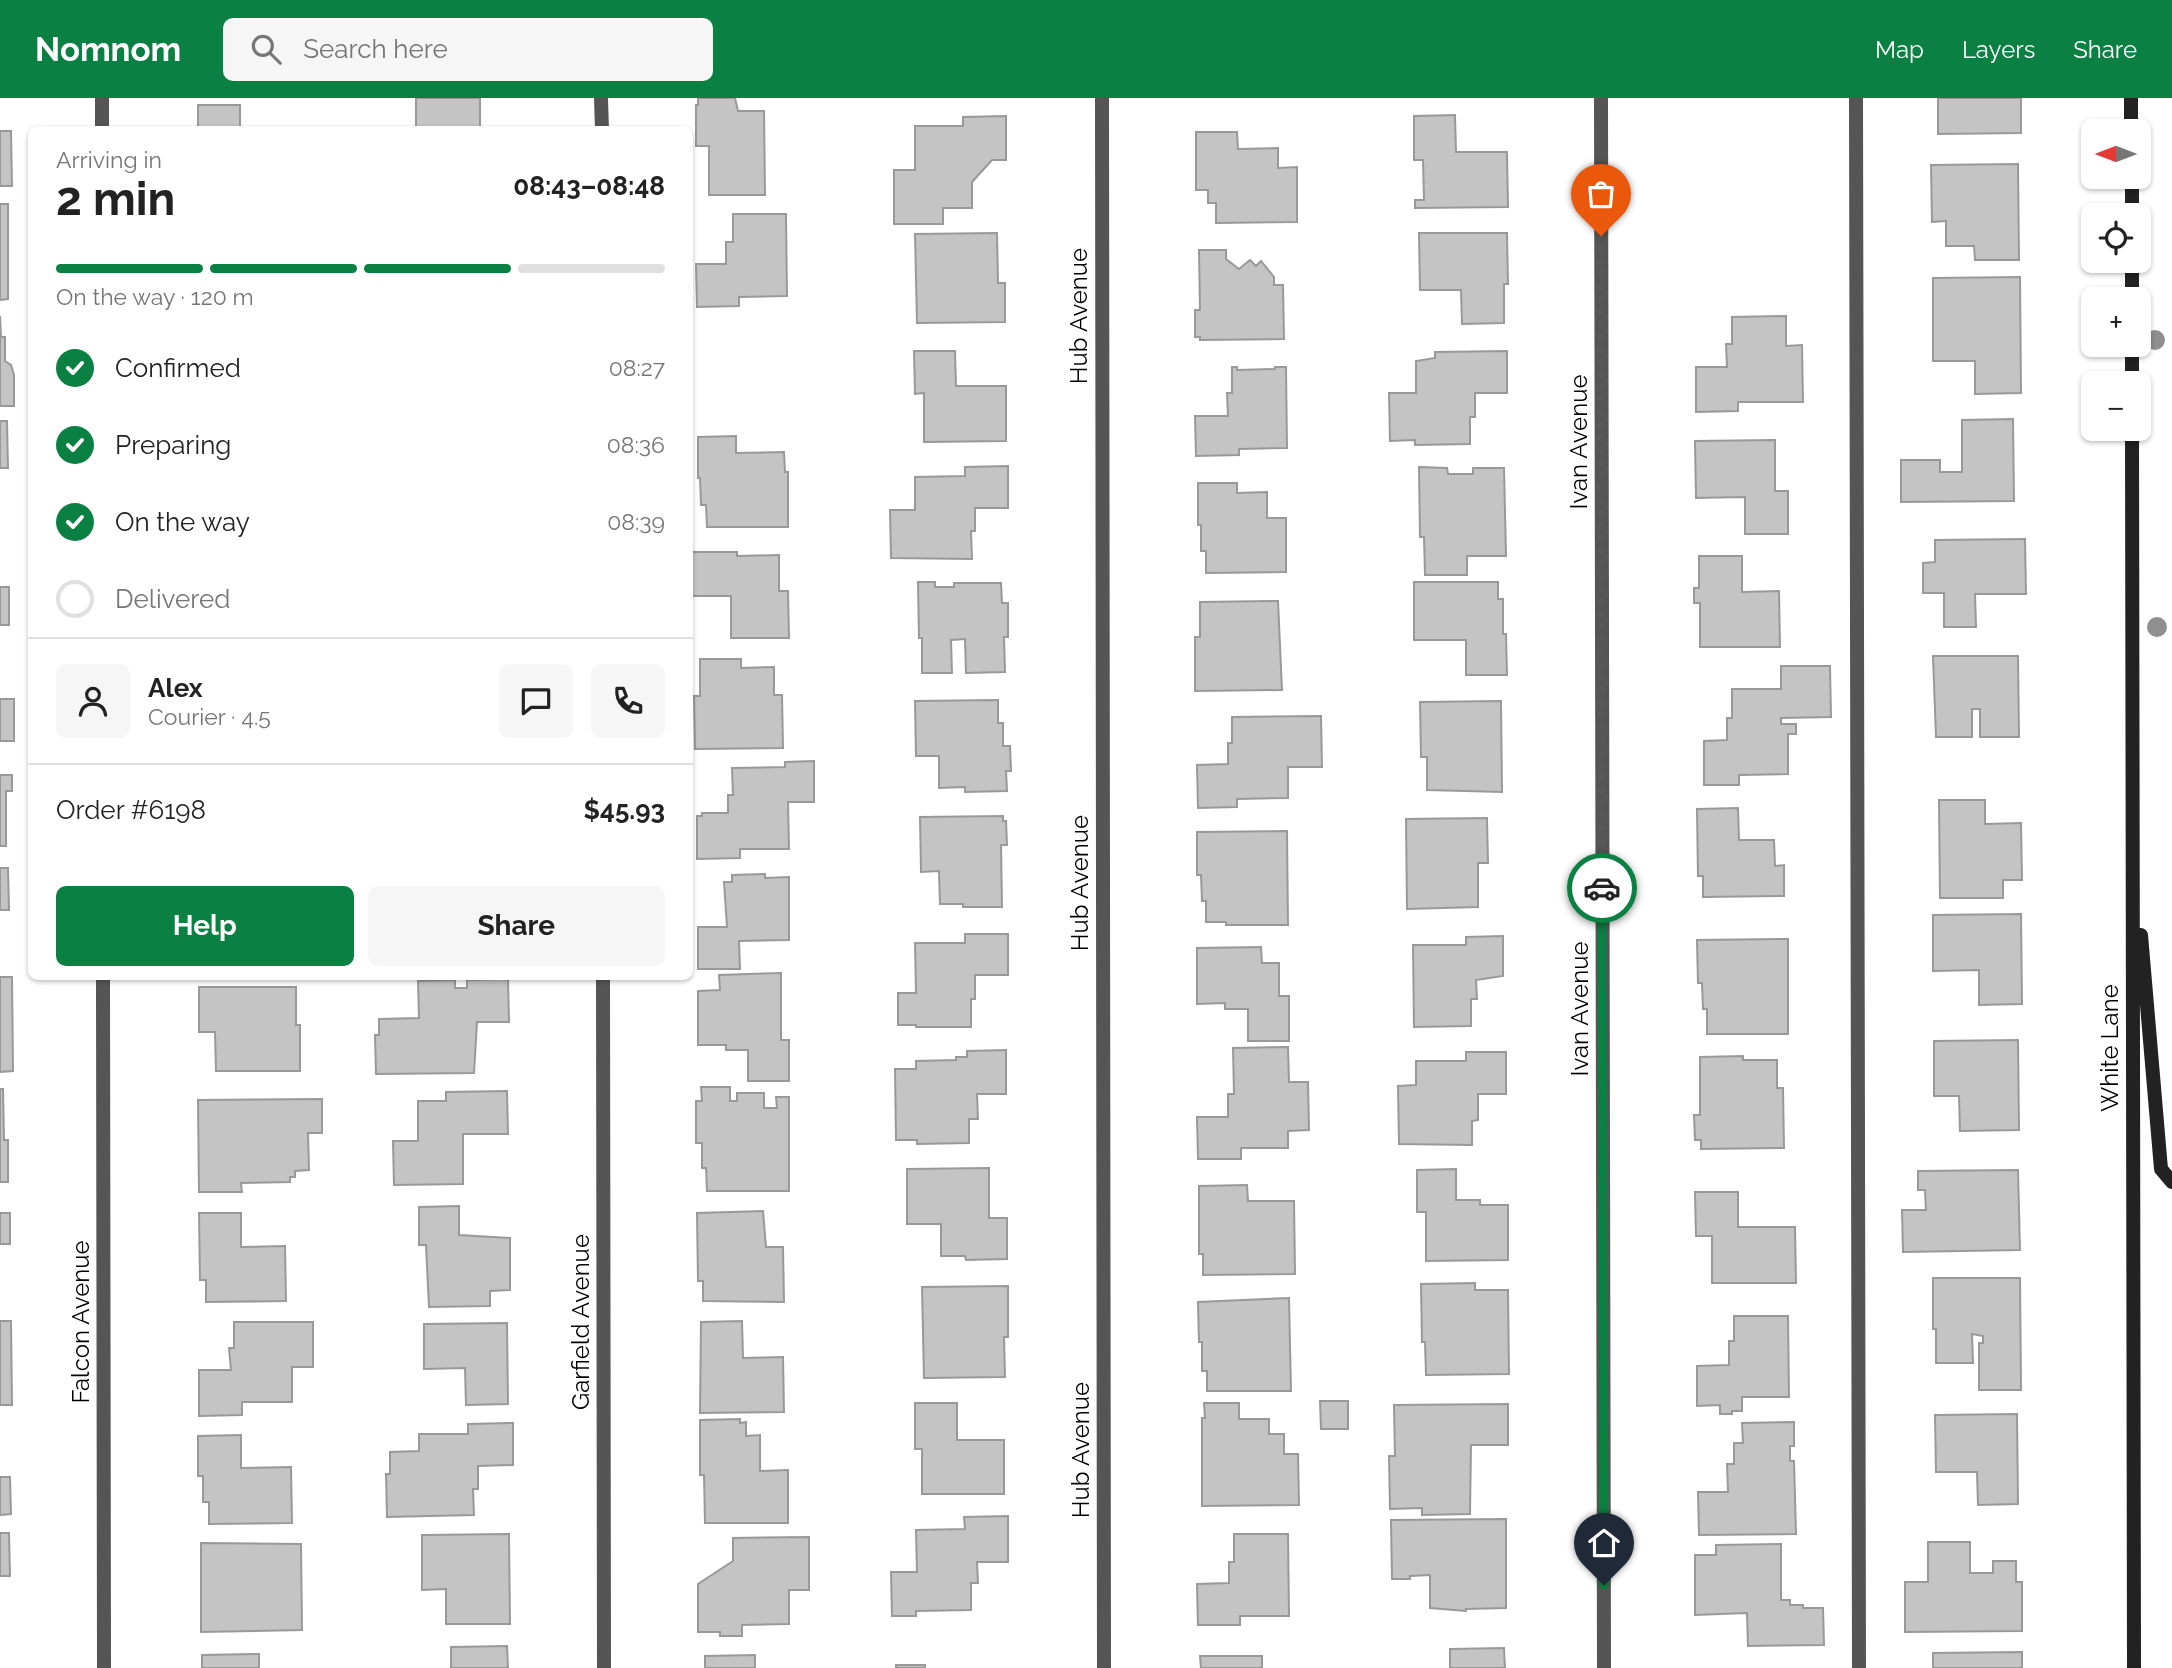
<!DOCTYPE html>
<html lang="en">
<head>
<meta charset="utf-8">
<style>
  body { margin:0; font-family:Raleway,sans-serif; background:#f6f6f6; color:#222; height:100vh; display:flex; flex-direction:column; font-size:26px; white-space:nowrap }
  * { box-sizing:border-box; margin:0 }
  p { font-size:23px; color:#767676 }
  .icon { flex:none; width:38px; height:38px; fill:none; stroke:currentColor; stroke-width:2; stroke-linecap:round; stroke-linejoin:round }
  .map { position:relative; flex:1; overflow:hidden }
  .details { position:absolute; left:28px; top:28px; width:665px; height:854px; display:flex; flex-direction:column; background:#fff; border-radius:10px; box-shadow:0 2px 5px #0004 }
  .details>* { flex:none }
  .needle { width:46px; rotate:270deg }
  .tools { position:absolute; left:2081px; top:21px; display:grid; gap:14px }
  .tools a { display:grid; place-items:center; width:70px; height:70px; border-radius:10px; background:#fff; box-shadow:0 2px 5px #0004; font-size:35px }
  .pin { position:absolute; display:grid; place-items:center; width:60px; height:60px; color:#fff; margin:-72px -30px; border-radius:50% 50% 50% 0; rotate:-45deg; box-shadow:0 0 7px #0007 }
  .pin .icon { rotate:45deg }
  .courier { position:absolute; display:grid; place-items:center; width:70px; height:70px; margin:-35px; border:5px solid #0b8043; border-radius:50%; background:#fff; color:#222; box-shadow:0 2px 9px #0007 }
  .head em { font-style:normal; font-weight:700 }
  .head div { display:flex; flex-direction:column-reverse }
  .head { display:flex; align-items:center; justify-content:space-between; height:119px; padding:0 28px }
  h1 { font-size:46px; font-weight:700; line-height:52px }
  .bar { display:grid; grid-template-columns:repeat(4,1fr); gap:10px 7px; align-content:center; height:84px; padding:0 28px }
  .bar i { height:9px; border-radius:5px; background:#e0e0e0 }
  .bar .selected { background:#0b8043 }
  .bar p { grid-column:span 4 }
  .line { display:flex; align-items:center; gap:18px; padding:0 28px; border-top:2px solid #e0e0e0 }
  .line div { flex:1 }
  .round { display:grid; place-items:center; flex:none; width:74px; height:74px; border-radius:10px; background:#f6f6f6 }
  ol { padding:0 28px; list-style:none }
  li { display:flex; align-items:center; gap:21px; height:77px }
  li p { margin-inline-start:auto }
  li .icon { padding:7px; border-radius:50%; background:#0b8043; color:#fff; stroke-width:4 }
  li:last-child { color:#767676 }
  li i { width:38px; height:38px; border:4px solid #e0e0e0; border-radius:50% }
  .button { display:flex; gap:14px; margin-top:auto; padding:14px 28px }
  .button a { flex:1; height:80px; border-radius:10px; background:#0b8043; color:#fff; font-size:28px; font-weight:700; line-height:80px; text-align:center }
  .button a+a { background:#f6f6f6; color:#222 }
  header { display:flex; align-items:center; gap:42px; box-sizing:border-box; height:98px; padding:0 35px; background:#0b8043; color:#fff }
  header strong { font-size:33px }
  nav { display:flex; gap:38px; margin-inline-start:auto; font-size:24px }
  .search { width:490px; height:63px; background:#f6f6f6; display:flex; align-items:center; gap:18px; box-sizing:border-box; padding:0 24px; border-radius:10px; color:#767676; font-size:26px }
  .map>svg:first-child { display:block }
</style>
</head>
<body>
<header>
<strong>Nomnom</strong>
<div class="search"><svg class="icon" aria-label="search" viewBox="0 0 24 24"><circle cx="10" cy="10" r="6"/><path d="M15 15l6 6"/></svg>Search here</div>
<nav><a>Map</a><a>Layers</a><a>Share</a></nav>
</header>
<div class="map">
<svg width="2172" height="1570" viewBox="0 0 2172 1570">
  <rect width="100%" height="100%" fill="#fff"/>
  <path fill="#c4c4c4" stroke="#999" stroke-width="2" d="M416 0H480V31L507 32H416Z
    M698 0H735L738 13H764L765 97H709V48H696V7H698Z
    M1938 0H2021V35L1938 36Z
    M198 7H240V32H198Z
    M1455 17 1456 54H1507L1508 109 1415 110V102H1424L1423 62H1414V18Z
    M1006 18V62H992L972 84V110H943V126H894V72H915V28H963V19Z
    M0 33H11L12 88H0Z
    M1196 34H1237L1238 51 1278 50V70L1297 69V124L1216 125V105H1208V92H1196Z
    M2018 66 2019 162H1975L1974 148H1946V123L1932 124 1931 67Z
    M0 106H8V201L0 202Z
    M733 116H786L787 198 739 199V208L697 209 696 166H726V144H733Z
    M997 135 998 185H1005V224L917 225 915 136Z
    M1419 135H1507L1508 186H1504V225L1462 226 1461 192H1420Z
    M1199 152H1226V161L1239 171 1250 162 1256 168 1261 163 1274 179V187H1283L1284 241 1200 242V239H1195V212H1200Z
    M2020 179 2021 295 1975 296V263H1933V180Z
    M0 218 1 239H5V263L11 267 14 277V308H0Z
    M1786 218V248L1802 247 1803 304H1738V313L1696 314V269H1727L1726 246H1732V219Z
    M914 253H955L956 288H1006V343L924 344V295L915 296Z
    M1507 253V295H1475V319H1470V346L1415 347V342L1390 343 1389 295H1416V263L1435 260V254Z
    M1232 269H1237V272L1275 271V269H1286L1287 350 1239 351V357L1196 358 1195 318H1228L1227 295H1232Z
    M2013 321 2014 403 1901 404V362H1940V374H1962V322Z
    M0 323H7L8 370H0Z
    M736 338V355L784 354 785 374H788V429H707L706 407H701L700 380H698V339Z
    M1775 342V393H1788V436H1745V399L1696 400 1695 343Z
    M1008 368V410H975V433H971L972 461 891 460 890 412H915V379L965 378V369Z
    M1419 369 1447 370 1448 376H1473V370H1504L1506 458H1467V477H1425L1424 439H1420Z
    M1198 385H1237V395L1267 394V420H1286V474L1206 475V453H1201V427H1198Z
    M2025 441 2026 496H1975L1976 529H1944V495H1923V465L1935 464V442Z
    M691 454H737V458L779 457V493H788L789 540H731V498H691Z
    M1699 458H1742V494L1779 493 1780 549H1700V505H1694V490H1699Z
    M918 484H935V489H954V485H1001L1002 505H1008V539H1004L1005 574 966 575 965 541 951 542 952 575H922V540H919Z
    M1414 484H1498V501H1503V536H1506L1507 577H1466V542H1414Z
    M0 489H9V527H0Z
    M1278 503 1282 592 1195 593V539H1200V504Z
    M1933 558H2018L2019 639H1980V611H1972V639H1936Z
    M700 561H741V570L774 569V597H782L783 650 695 651 694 598H700Z
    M1781 568H1830L1831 619 1781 620V626H1796V636H1788V676L1739 677V687H1704V643L1727 642V620H1732V591H1781Z
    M0 601H14V643H0Z
    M998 602V625H1003V648H1010L1011 673H1006L1007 693 965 694V689L939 690V658H916L915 603Z
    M1501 603 1502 694 1427 692V659H1421L1420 604Z
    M1321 618 1322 669H1288V700L1237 701V709L1198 710 1197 667 1228 666V645H1232V619Z
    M814 663V704H788L789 751H740V760L697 761V718H702V715H728V697H733L732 670 785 669V664Z
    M0 677H12V693H6V748H0Z
    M1939 702H1985V726L2021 725 2022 782H2003V800H1940Z
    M1738 710 1739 742H1774L1775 768 1784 767V798L1703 799V778H1698L1697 711Z
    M1003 718V723H1006L1007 747H1001L1002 809H963V806H940L939 773 921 774 920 719Z
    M1487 720 1488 765H1478V809L1407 811 1406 721Z
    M1287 733 1288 827H1226V824H1206V803H1202L1201 777H1197V734Z
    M0 770H8L9 812H0Z
    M765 776V780L789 779V842L739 843 740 871H698V829H727L724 784H732V777Z
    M2021 816 2022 906 1979 907V872L1933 873V817Z
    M965 836H1008V877H975V901H971V929H916V927H898V895H916L915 845H965Z
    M1503 838V878L1476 882 1477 901H1471V928L1414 929 1413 847H1466V839Z
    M1788 841V936H1707V911H1703L1702 885H1698L1697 842Z
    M1261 849 1262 865H1279V898H1289V943H1248V911H1225V905L1197 906V850Z
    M781 875V942H789V983H748V952H726V947H698V893L720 892 719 877Z
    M0 879H12L13 973 0 974Z
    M508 881 509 924H477L474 975 376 976 375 937H379V921L419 920 418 883 455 882V890H467V882Z
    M199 889H296V927H300V973H216L215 934H199Z
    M2018 942 2019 1032 1960 1033 1959 998H1934V943Z
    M1288 949 1289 984H1308L1309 1032 1288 1033V1050H1241V1061H1198L1197 1019H1228V996H1234L1233 950Z
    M1006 952V996H977L978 1021H969V1045L917 1046V1042H896L895 971H916V963L956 962V959H967V953Z
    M1466 954H1506V996H1478V1022L1472 1023V1047L1399 1046 1398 988 1416 987V963H1466Z
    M1743 958V962H1777V990H1783L1784 1050 1701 1051V1042H1695L1694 1017H1700V959Z
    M701 989H730V1003H737V995H764V1010H777L776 999H789V1093H707L706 1070H702V1045H696V1003H702Z
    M0 991H3L4 1042H8V1084H0Z
    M507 993 508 1036H463V1086L394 1087 393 1043H418V1003H446V994Z
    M322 1001V1035H308L309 1072 295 1073V1079H290V1084L241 1085 242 1094H199L198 1002Z
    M989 1070V1120H1007V1161L966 1162 965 1158H941V1126H907V1071Z
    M1456 1071V1102H1480V1107H1508V1162L1426 1163V1114H1417V1072Z
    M2018 1072 2020 1152 1903 1154 1902 1112H1926L1925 1092H1918V1073Z
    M1247 1087 1248 1103H1294L1295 1176 1203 1177V1156H1199V1088Z
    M1695 1094H1738V1129H1795L1796 1185H1712V1138H1696Z
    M459 1108V1137L510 1140V1192L490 1193V1208L429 1209 426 1147H419V1109Z
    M763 1113 766 1149H783L784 1204 703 1203V1183H698L697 1115Z
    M0 1115H10V1146H0Z
    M199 1115H241V1149L285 1148 286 1203 206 1204V1182H200Z
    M1933 1180H2020L2021 1292H1979V1245H1983V1238L1972 1236 1973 1265H1936V1231H1933Z
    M1475 1185V1192H1508L1509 1276 1426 1277 1425 1244H1422L1421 1186Z
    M1008 1188V1239H1004L1005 1279 924 1280 922 1189Z
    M1289 1200 1291 1293H1207V1273H1202V1244H1199L1198 1204Z
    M1734 1218H1788L1789 1299H1742V1313H1732V1316H1720V1307L1697 1308V1268L1729 1267V1243H1734Z
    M0 1223H11L12 1307H0Z
    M742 1223 743 1260 783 1259 784 1314 700 1315 701 1224Z
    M234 1224H313V1269H292V1304H242V1317L199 1318V1272H231L229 1250H234Z
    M507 1225 508 1306 466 1307 465 1270 424 1271V1226Z
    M1320 1303H1348V1331H1321Z
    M915 1305H957V1342H1004V1396H922V1351H915Z
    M1204 1305H1239V1321H1269V1336H1284V1356H1298L1299 1407 1202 1408V1320H1205Z
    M1508 1306V1347H1471L1470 1416 1422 1417V1410L1390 1411 1389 1358H1395L1394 1307Z
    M2017 1316 2018 1406 1978 1407 1977 1374H1936L1935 1317Z
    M740 1321V1325L746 1324V1338L760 1337V1373L788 1372V1425H705L704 1377H700V1322Z
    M1794 1324V1348H1790V1363H1794L1796 1436 1699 1437 1698 1394H1728L1727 1366H1734V1345H1743L1742 1325Z
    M513 1325V1367L478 1368V1391H473L474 1417 387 1419 386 1376H390V1354L419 1353V1336H468V1326Z
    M241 1337V1370L291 1369 292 1425 209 1426V1404H203V1378H198V1338Z
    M0 1379H10L11 1416 0 1417Z
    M1008 1418V1464H977L978 1485H971V1512L916 1513V1518H892L891 1474H917L916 1432 965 1431 964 1419Z
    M1506 1421V1510L1466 1511V1513L1430 1510V1477L1410 1478V1481H1392L1391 1422Z
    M0 1435H9L10 1478H0Z
    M509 1436 510 1526H446V1491L422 1492V1437Z
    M1234 1436H1288L1289 1518H1240V1527H1198L1197 1486 1229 1485V1464H1234Z
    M809 1439V1492H789V1526L742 1527V1538H720V1534H698V1486L733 1463V1440Z
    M1928 1444H1970V1475H1993V1463H2016V1484H2022V1533L1905 1534V1484H1928Z
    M201 1445 301 1446 302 1532 201 1534Z
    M1781 1446V1502H1790V1507H1803V1510H1823L1824 1547 1748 1548 1747 1515 1695 1517V1457H1716V1447Z
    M507 1548 508 1570H451V1549Z
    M1504 1550 1505 1570H1450V1551Z
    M2022 1554V1570H1933V1555Z
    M259 1556V1570H202V1557Z
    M755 1557V1570H705V1558Z
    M1200 1558H1262V1570H1201Z
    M896 1567H925V1570H896Z"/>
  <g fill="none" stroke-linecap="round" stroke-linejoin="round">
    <path stroke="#555" stroke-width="14" d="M1856 0 1859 1570"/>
    <path stroke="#555" stroke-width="14" d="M102 0V32
      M601 0 602 32
      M1102 0 1104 1570
      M1601 0 1604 1570
      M103 878 104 1570
      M603 878 604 1570"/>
    <path stroke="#222" stroke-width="14" d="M2131 0V33
      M2132 79V117
      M2132 163V201
      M2132 247V285
      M2132 331 2134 1570
      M2141 837 2161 1071 2172 1084"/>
  </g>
  <g fill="#8f8f8f">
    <circle cx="2155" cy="242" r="10"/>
    <circle cx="2157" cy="529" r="10"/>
  </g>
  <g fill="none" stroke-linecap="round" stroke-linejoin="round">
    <path stroke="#595959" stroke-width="7" stroke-dasharray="0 12.6" d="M1601 138 1602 790"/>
    <path stroke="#0b8043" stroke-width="9" d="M1602 790 1604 1487"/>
  </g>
  <g text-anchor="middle" stroke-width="5" stroke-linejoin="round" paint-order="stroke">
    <g font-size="24" fill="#000" stroke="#fff">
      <text transform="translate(1079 218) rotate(-90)" y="8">Hub Avenue</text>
      <text transform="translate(1579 344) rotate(-90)" y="8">Ivan Avenue</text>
      <text transform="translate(1080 785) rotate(-90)" y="8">Hub Avenue</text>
      <text transform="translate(1580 911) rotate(-90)" y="8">Ivan Avenue</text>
      <text transform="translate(2110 950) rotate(-90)" y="8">White Lane</text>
      <text transform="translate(81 1224) rotate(-90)" y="8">Falcon Avenue</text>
      <text transform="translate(581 1224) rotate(-90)" y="8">Garfield Avenue</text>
      <text transform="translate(1081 1352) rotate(-90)" y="8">Hub Avenue</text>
    </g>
  </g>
</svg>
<div class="tools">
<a><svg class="needle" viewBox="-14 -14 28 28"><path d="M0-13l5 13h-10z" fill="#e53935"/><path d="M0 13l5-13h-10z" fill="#767676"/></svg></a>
<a><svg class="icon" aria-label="locate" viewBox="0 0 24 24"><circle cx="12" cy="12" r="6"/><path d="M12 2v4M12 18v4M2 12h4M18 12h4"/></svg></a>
<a>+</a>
<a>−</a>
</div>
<div class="pin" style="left:1601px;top:138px;background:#ea580c"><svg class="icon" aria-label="bag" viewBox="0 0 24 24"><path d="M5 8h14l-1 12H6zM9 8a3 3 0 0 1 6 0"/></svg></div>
<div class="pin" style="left:1604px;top:1487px;background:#1f2937"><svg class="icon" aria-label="home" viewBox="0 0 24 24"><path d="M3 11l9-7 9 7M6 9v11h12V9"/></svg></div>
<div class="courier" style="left:1602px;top:790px"><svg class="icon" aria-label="car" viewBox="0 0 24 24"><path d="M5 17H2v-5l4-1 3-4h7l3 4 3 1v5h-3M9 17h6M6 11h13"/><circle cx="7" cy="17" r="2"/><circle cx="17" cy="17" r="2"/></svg></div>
<section class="details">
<div class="head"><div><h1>2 min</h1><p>Arriving in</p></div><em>08:43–08:48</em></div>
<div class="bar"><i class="selected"></i><i class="selected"></i><i class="selected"></i><i></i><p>On the way · 120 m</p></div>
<ol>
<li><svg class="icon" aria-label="check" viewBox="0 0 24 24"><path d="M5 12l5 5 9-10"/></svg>Confirmed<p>08:27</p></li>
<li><svg class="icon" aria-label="check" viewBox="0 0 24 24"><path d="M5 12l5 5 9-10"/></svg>Preparing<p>08:36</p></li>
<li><svg class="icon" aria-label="check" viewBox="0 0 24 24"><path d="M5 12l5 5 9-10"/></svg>On the way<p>08:39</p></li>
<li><i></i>Delivered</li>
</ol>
<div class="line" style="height:126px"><a class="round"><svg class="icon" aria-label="person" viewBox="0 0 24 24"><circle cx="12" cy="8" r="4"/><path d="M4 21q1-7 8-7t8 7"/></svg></a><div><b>Alex</b><p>Courier · 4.5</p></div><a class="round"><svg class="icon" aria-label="chat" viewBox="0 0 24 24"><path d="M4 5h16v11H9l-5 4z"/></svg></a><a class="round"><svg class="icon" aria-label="phone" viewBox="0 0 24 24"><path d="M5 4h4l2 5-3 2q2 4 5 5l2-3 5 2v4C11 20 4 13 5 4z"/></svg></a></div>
<div class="line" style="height:91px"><div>Order #6198</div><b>$45.93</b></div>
<div class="button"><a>Help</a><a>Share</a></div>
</section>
</div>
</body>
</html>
